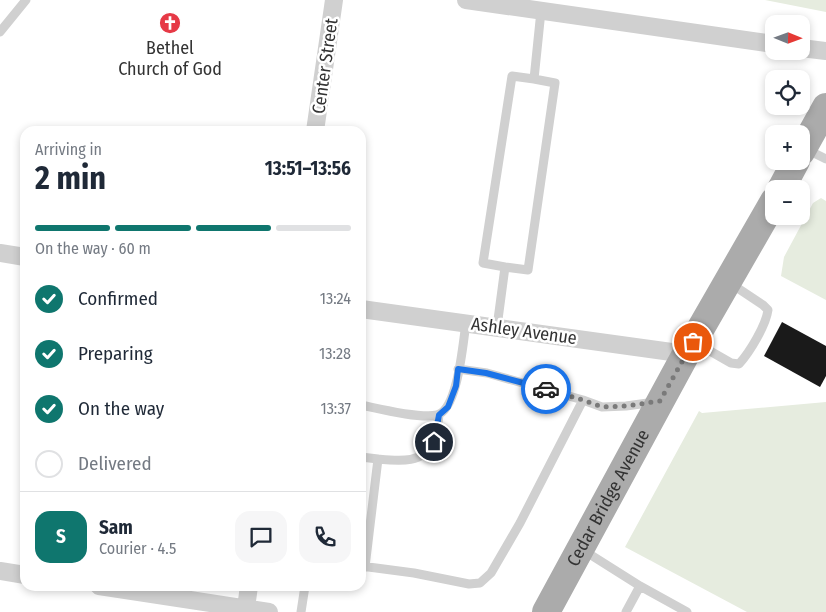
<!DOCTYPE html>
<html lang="en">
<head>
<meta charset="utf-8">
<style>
  body { margin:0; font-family:"Fira Sans Condensed",sans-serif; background:#f6f6f7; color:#1f2937; height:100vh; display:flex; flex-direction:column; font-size:19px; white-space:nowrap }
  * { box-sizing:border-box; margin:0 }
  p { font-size:16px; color:#747a83 }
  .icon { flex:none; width:28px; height:28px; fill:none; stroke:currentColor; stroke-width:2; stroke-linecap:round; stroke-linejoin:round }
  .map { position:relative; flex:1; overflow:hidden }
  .side { position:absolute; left:20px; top:126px; width:346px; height:465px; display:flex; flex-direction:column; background:#fff; border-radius:15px; box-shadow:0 2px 8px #0003 }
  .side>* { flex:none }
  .needle { width:32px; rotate:91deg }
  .controls { position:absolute; left:765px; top:15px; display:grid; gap:10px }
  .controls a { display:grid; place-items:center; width:45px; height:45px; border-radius:10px; background:#fff; box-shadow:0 2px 8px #0003; font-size:25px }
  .pin { position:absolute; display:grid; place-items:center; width:42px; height:42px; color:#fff; margin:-21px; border:2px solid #fff; border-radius:50%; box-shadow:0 1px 5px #0007 }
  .courier { position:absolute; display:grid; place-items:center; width:50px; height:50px; margin:-25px; border:4px solid #1a73e8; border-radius:50%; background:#fff; color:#222; box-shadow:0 1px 6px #0007 }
  .summary em { font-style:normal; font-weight:700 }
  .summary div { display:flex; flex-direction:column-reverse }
  .summary { display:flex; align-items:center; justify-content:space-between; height:85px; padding:0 15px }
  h1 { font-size:32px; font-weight:700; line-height:38px }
  .bar { display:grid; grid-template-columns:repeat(4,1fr); gap:8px 5px; align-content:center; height:60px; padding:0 15px }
  .bar i { height:6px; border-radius:4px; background:#e0e1e3 }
  .bar .active { background:#0f766e }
  .bar p { grid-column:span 4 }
  .line { display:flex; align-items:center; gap:12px; padding:0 15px; border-top:1px solid #e0e1e3 }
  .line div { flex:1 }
  .round { display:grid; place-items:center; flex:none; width:52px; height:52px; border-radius:15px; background:#f6f6f7 }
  ol { padding:0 15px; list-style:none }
  li { display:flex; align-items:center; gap:15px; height:55px }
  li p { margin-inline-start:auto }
  li .icon { padding:5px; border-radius:50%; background:#0f766e; color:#fff; stroke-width:4 }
  li:last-child { color:#747a83 }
  li i { width:28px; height:28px; border:2px solid #e0e1e3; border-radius:50% }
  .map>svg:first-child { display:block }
</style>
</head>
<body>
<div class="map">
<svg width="826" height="612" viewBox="0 0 826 612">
  <rect width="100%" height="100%" fill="#fff"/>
  <path fill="#e6ecdf" d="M765 0H826V12Z
    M821 198 826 201V300L781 276 784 257 813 203Z
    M826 402V612H747L625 547 699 411 702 413Z"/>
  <path fill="#1a1a1a" d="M782 322 826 346V376L820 387 764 356Z"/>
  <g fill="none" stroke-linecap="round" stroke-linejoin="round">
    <path stroke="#d0d0d0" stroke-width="9" d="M0 32 26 0
      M806 149 826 159
      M505 267 483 263 512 76 534 79
      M497 327 505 267 528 270 555 83 534 79 541 11
      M696 343 731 363 739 364C750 352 766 325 768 310L763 305 730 283
      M458 369 487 373 583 400 602 407 626 406 655 402
      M361 405C380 409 420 419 437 415 458 410 463 342 466 323
      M361 457 378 459
      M583 550 640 586 626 612
      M361 566 414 573 469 584 480 583 491 573 520 523 583 400
      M365 567 378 459C399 461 423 464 434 442 437 434 438 423 439 415
      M640 586 687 612
      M301 612 305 586"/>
    <path stroke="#d0d0d0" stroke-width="18" d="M466 0 774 44
      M801 48 826 51
      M315 131 334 0
      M0 253 25 257
      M361 309 686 354
      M0 571 25 575
      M99 586 269 612
      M246 608 249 586"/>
    <g stroke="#ababab" stroke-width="28">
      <path d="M801 152 826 107"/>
      <path d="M781 189 796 161"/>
      <path id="s1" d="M546 612 686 354 774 201"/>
    </g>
  </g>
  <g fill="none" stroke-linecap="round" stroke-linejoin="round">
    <path stroke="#7a7a7a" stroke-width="5" stroke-dasharray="0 9" d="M546 389 583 400 602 407 626 406 660 401 693 342"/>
    <path stroke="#1a73e8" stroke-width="6" d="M434 442 439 415 448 407 456 386 458 369 486 373 546 389"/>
  </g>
  <defs>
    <g id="church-disc" transform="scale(1.125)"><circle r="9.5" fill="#e63946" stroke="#fff"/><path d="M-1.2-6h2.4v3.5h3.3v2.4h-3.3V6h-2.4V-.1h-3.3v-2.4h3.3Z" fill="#fff"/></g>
  </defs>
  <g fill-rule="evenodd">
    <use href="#church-disc" x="170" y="23"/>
  </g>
  <g text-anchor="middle" stroke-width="5" stroke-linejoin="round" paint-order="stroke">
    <g font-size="18" fill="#333" stroke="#fff">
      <text x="170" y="54">Bethel<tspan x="170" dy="21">Church of God</tspan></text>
    </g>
    <g font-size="18" fill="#333" stroke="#fff">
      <text transform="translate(325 66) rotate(-82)" y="6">Center Street</text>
      <text transform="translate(524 331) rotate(8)" y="6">Ashley Avenue</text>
      <text dy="6" stroke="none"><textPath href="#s1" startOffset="130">Cedar Bridge Avenue</textPath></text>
    </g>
  </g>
</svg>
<div class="controls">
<a><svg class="needle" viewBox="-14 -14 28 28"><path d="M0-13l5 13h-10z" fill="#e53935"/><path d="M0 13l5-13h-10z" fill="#747a83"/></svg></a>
<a><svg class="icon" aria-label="locate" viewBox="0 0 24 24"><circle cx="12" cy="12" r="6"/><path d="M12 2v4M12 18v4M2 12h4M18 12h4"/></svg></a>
<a>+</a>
<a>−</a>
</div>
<div class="pin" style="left:693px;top:342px;background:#ea580c"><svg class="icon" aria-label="bag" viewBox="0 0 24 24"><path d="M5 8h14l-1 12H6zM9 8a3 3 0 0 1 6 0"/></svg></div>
<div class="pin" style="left:434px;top:442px;background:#1f2937"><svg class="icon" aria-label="home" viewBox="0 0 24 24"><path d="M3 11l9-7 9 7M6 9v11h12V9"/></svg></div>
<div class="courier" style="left:546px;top:389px"><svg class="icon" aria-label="car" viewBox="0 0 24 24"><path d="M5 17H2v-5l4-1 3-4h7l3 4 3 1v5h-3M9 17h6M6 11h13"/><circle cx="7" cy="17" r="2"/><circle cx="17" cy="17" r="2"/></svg></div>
<section class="side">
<div class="summary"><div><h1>2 min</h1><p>Arriving in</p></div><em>13:51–13:56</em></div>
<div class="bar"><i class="active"></i><i class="active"></i><i class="active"></i><i></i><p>On the way · 60 m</p></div>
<ol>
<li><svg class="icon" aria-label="check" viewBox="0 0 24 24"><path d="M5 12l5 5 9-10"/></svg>Confirmed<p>13:24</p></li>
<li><svg class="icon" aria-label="check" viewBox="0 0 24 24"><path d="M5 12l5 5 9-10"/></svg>Preparing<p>13:28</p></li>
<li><svg class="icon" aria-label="check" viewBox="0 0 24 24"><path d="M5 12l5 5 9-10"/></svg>On the way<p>13:37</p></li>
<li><i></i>Delivered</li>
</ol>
<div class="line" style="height:90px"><b class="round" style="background:#0f766e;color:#fff">S</b><div><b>Sam</b><p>Courier · 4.5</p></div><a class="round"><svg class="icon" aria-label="chat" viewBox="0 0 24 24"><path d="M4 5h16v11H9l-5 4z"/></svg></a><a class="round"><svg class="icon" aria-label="phone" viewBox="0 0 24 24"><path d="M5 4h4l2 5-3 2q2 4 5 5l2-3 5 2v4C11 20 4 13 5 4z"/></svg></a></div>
</section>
</div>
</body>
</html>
